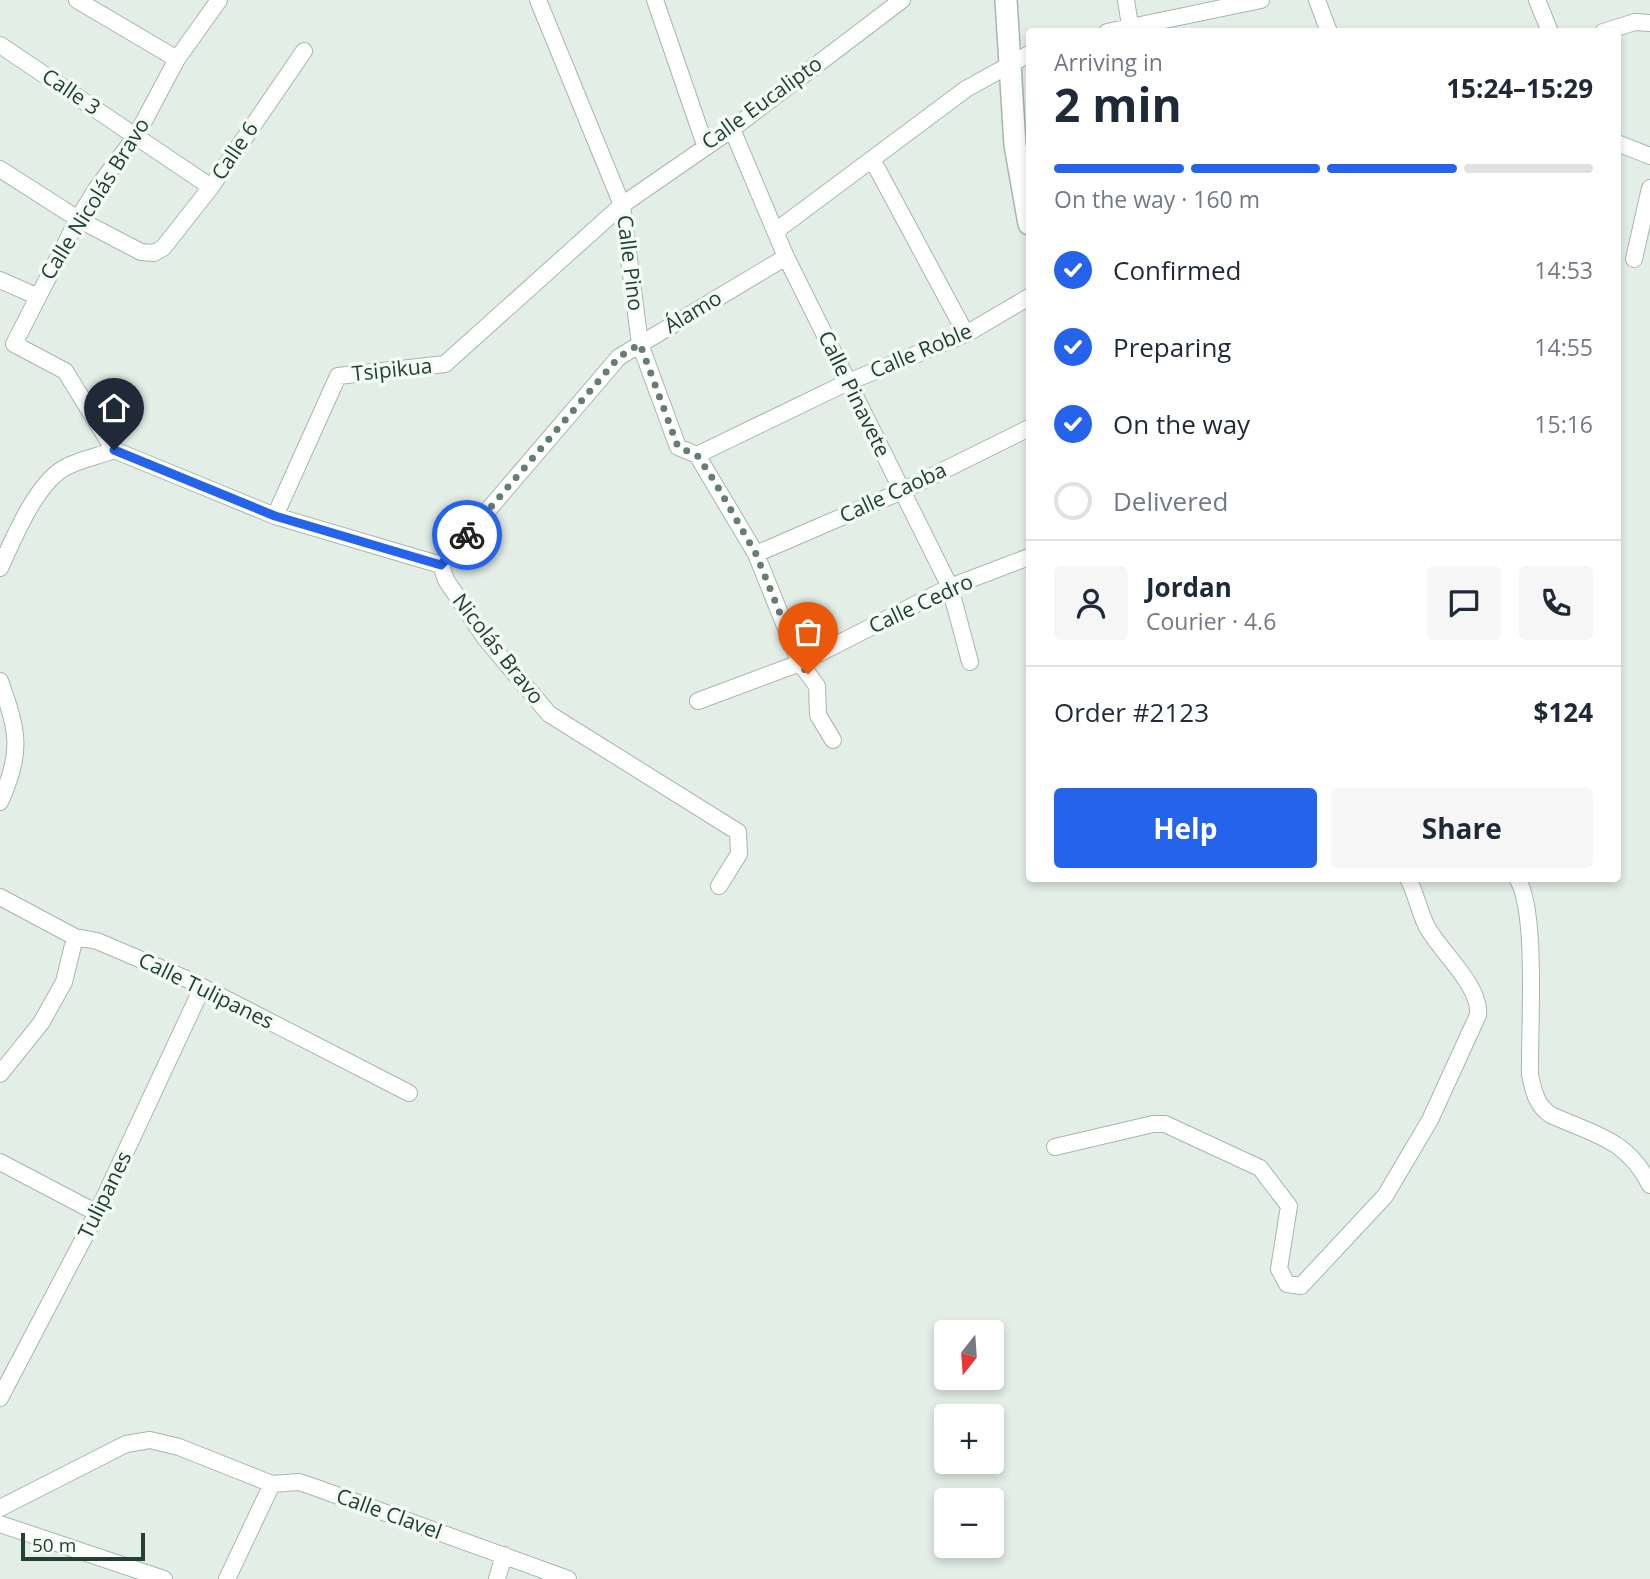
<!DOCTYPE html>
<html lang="en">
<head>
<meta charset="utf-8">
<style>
  body { margin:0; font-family:"Open Sans",sans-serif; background:#f6f6f7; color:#1f2937; height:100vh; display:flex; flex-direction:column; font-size:26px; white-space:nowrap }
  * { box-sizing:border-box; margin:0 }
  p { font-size:23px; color:#747a83 }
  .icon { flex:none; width:38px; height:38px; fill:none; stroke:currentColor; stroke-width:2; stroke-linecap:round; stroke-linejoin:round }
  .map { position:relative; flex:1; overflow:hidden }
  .side { position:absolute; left:1026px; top:28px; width:595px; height:854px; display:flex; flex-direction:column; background:#fff; border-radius:7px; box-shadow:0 4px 10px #0003 }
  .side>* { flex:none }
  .needle { width:46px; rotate:197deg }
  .buttons { position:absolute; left:934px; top:1320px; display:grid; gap:14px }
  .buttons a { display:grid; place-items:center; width:70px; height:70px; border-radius:7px; background:#fff; box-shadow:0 4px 10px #0003; font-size:35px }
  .scale { position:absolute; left:21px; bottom:18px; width:124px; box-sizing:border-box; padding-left:7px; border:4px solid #214134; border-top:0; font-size:19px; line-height:24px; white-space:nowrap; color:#214134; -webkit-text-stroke:5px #f4faf6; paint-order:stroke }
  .pin { position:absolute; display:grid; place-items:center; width:60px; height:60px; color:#fff; margin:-72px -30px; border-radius:50% 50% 50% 0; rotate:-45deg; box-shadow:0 0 7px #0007 }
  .pin .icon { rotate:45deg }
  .courier { position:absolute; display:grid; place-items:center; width:70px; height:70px; margin:-35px; border:5px solid #2563eb; border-radius:50%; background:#fff; color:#222; box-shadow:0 2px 9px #0007 }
  .summary em { font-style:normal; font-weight:700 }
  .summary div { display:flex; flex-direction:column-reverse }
  .summary { display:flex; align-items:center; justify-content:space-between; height:119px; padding:0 28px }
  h1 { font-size:46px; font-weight:700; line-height:52px }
  .bar { display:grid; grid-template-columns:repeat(4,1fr); gap:10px 7px; align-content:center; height:84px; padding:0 28px }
  .bar i { height:9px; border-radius:5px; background:#e0e1e3 }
  .bar .on { background:#2563eb }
  .bar p { grid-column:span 4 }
  .line { display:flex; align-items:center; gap:18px; padding:0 28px; border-top:2px solid #e0e1e3 }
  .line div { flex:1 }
  .round { display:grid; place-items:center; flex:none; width:74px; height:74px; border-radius:7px; background:#f6f6f7 }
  ol { padding:0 28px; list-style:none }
  li { display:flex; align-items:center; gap:21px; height:77px }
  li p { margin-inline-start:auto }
  li .icon { padding:7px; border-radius:50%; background:#2563eb; color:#fff; stroke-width:4 }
  li:last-child { color:#747a83 }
  li i { width:38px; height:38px; border:4px solid #e0e1e3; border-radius:50% }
  .button { display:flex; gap:14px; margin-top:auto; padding:14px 28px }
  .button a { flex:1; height:80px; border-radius:7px; background:#2563eb; color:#fff; font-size:28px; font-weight:700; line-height:80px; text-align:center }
  .button a+a { background:#f6f6f7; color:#1f2937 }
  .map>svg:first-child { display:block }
</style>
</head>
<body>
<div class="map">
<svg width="1650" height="1579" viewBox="0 0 1650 1579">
  <rect width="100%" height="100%" fill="#e3eee7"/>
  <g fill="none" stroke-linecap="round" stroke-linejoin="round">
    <g stroke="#a5b7ae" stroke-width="18">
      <path id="minor" d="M77 0 177 59
        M538 0 622 205 640 344 678 447 697 455 756 554 800 663 817 686 818 715 833 740
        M655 0 705 145
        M1126 0 1131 32
        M1317 0 1329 32
        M1537 0 1550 32
        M1107 32 1261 0
        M1603 32 1635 22 1650 23
        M0 45 211 187
        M732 129 786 257 950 587 970 662
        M1617 143 1650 156
        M873 161 966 334
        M0 169 78 219 141 252 154 253 163 248 211 187 304 51
        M777 230 966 89 1029 54
        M1634 259 1650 188
        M0 280 36 296
        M14 344 78 219 97 188 136 136 177 59 219 0
        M14 344 65 371 114 450
        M114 450 275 516 441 565
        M697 455 848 382 966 334 1029 297
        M275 516 338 376 445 364 622 205 732 129 902 0
        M756 554 902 491 1029 428
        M441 565 619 357 786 257
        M441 565 446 580 485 638 549 714 738 832 739 854 719 886
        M0 568C14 538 37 480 68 466 82 459 99 456 114 450
        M0 681C18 731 23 752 0 802
        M698 701 800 663 950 587 1029 557
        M1517 878C1538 911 1529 1031 1530 1075 1534 1092 1536 1105 1551 1115 1595 1135 1627 1139 1650 1185
        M0 897 75 937 97 941 189 980 409 1093
        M0 1074 41 1023 64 982 75 937
        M1055 1147 1153 1124H1165L1260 1168 1289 1206 1279 1269 1287 1284 1301 1286 1385 1196 1430 1120 1478 1015C1481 985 1439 951 1426 925 1419 910 1416 894 1408 878
        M0 1162 97 1213
        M0 1398 97 1213 202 988
        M0 1508 126 1444 150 1440 179 1447 272 1484 299 1482 314 1487 568 1579
        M0 1524 164 1579
        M227 1579 272 1484
        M497 1579 504 1555"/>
    </g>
    <g stroke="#a5b7ae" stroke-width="24">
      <path id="tertiary" d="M1006 0 1015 145 1029 224"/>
    </g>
    <use href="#minor" stroke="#fff" stroke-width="16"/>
    <use href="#tertiary" stroke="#fff" stroke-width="21"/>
  </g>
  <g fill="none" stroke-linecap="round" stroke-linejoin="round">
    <path stroke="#657e73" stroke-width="7" stroke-dasharray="0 12.6" d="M467 535 619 357 640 344 678 447 697 455 715 482 756 554 800 663 808 674"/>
    <path stroke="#2563eb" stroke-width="9" d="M114 450 275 516 441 565 467 535"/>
  </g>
  <g text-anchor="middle" stroke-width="7" stroke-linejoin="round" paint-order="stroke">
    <g font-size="21" fill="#214134" stroke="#f4faf6">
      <text transform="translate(71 92) rotate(34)" y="7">Calle 3</text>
      <text transform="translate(762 103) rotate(-36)" y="7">Calle Eucalipto</text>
      <text transform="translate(235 151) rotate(-56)" y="7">Calle 6</text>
      <text transform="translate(95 199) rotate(-58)" y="7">Calle Nicolás Bravo</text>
      <text transform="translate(630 263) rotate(83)" y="7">Calle Pino</text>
      <text transform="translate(693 312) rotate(-31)" y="7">Álamo</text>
      <text transform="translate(921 351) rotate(-23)" y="7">Calle Roble</text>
      <text transform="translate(392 370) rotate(-6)" y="7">Tsipikua</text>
      <text transform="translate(854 394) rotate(64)" y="7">Calle Pinavete</text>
      <text transform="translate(893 493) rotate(-25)" y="7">Calle Caoba</text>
      <text transform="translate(921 604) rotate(-25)" y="7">Calle Cedro</text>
      <text transform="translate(498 649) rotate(52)" y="7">Nicolás Bravo</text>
      <text transform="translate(206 991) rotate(26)" y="7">Calle Tulipanes</text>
      <text transform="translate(105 1195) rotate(-64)" y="7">Tulipanes</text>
      <text transform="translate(389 1514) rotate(20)" y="7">Calle Clavel</text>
    </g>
  </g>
</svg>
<div class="buttons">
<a><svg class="needle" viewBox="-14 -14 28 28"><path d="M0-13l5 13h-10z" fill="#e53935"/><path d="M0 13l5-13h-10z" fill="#747a83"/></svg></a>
<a>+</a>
<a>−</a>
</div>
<div class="scale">50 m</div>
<div class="pin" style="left:808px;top:674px;background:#ea580c"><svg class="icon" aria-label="bag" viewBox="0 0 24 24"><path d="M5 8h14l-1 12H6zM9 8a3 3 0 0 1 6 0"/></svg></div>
<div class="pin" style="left:114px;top:450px;background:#1f2937"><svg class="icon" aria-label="home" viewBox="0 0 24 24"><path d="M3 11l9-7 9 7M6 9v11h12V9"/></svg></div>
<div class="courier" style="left:467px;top:535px"><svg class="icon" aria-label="bike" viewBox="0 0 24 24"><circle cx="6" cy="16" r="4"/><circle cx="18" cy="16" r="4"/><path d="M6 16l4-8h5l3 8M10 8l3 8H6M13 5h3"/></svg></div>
<section class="side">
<div class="summary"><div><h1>2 min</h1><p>Arriving in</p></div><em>15:24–15:29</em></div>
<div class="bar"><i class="on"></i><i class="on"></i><i class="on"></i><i></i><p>On the way · 160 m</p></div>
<ol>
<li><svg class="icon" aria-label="check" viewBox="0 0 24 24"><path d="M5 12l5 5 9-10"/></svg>Confirmed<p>14:53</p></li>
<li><svg class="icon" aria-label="check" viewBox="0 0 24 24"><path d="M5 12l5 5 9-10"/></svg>Preparing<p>14:55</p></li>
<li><svg class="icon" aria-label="check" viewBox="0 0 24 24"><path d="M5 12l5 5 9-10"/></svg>On the way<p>15:16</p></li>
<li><i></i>Delivered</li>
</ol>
<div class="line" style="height:126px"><a class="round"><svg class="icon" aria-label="person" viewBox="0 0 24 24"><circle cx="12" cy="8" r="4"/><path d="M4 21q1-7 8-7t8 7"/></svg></a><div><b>Jordan</b><p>Courier · 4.6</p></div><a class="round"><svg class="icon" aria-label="chat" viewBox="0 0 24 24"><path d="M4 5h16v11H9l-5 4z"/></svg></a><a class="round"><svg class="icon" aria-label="phone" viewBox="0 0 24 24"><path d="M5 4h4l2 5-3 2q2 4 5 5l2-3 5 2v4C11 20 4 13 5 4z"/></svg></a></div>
<div class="line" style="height:91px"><div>Order #2123</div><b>$124</b></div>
<div class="button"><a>Help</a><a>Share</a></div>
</section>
</div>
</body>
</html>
